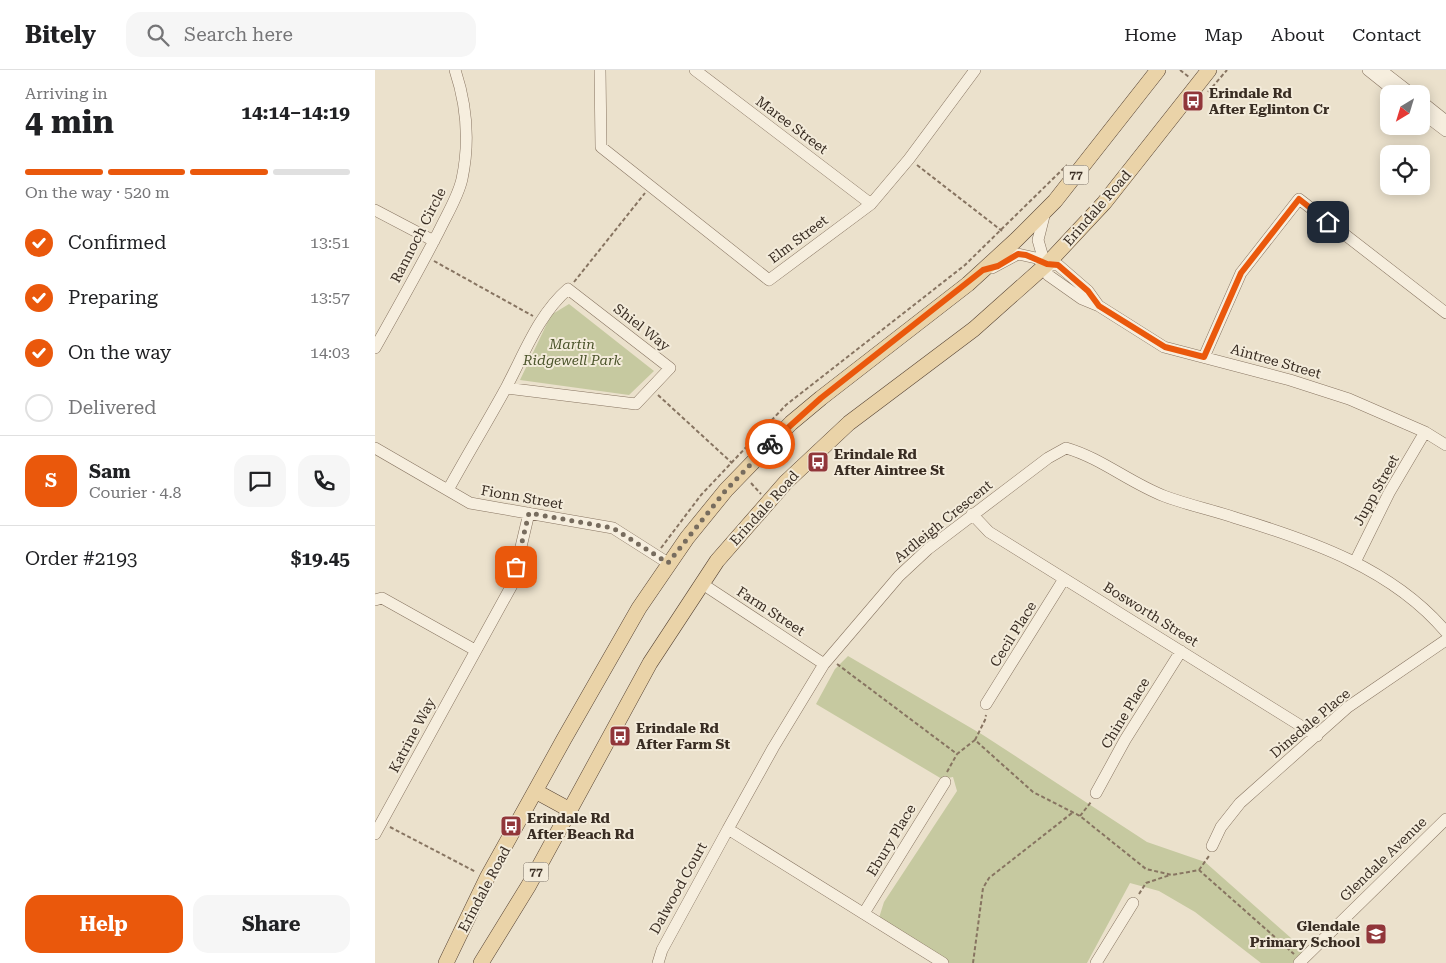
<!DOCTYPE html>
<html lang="en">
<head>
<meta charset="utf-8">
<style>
  body { margin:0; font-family:"Roboto Serif",serif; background:#f6f6f6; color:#202124; height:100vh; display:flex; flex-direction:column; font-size:19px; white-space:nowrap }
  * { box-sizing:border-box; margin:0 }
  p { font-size:16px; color:#757577 }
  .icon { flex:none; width:28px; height:28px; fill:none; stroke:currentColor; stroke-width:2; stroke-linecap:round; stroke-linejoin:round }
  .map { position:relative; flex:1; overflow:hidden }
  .side { display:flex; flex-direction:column; background:#fff; width:375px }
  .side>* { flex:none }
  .needle { width:32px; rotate:218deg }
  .controls { position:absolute; left:1005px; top:15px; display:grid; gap:10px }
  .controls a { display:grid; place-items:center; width:50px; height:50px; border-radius:10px; background:#fff; box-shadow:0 2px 12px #0003; font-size:25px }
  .pin { position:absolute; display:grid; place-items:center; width:42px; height:42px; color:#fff; margin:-21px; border-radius:10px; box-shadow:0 2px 8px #0006 }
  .courier { position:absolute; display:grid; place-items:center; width:50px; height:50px; margin:-25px; border:4px solid #ea580c; border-radius:50%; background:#fff; color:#222; box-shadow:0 1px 6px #0007 }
  .headline em { font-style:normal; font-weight:700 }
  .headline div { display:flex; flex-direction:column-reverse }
  .headline { display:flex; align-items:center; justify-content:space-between; height:85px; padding:0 25px }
  h1 { font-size:32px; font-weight:700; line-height:38px }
  .bar { display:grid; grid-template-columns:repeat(4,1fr); gap:8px 5px; align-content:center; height:60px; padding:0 25px }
  .bar i { height:6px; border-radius:4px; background:#e0e0e0 }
  .bar .on { background:#ea580c }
  .bar p { grid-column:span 4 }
  .line { display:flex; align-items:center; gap:12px; padding:0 25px; border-top:1px solid #e0e0e0 }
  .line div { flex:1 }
  .round { display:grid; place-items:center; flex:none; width:52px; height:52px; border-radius:15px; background:#f6f6f6 }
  ol { padding:0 25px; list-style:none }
  li { display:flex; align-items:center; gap:15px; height:55px }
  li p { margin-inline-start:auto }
  li .icon { padding:5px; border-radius:50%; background:#ea580c; color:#fff; stroke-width:4 }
  li:last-child { color:#757577 }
  li i { width:28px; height:28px; border:2px solid #e0e0e0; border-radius:50% }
  .button { display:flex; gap:10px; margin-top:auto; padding:10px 25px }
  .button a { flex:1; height:58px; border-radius:15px; background:#ea580c; color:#fff; font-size:20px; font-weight:700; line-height:58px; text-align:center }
  .button a+a { background:#f6f6f6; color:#202124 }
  header { display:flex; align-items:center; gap:30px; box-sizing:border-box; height:70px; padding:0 25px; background:#fff; border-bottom:1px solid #e0e0e0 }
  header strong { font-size:24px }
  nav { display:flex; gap:28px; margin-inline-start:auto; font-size:18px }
  .search { width:350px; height:45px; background:#f6f6f6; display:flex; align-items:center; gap:12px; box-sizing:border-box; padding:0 18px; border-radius:15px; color:#757577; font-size:19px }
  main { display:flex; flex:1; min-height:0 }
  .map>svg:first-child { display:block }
</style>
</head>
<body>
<header>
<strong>Bitely</strong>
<div class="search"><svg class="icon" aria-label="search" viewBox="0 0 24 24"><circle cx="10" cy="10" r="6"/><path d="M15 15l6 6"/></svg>Search here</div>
<nav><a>Home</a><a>Map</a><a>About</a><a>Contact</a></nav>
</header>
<main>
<section class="side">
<div class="headline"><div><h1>4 min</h1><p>Arriving in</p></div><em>14:14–14:19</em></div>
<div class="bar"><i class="on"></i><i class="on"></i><i class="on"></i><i></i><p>On the way · 520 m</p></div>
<ol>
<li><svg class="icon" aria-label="check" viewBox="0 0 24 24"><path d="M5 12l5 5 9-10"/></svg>Confirmed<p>13:51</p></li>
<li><svg class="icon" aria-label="check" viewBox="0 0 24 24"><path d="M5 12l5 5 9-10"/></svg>Preparing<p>13:57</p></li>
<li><svg class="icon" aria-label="check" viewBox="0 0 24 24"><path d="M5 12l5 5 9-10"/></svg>On the way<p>14:03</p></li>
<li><i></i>Delivered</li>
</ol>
<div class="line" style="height:90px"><b class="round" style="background:#ea580c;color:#fff">S</b><div><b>Sam</b><p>Courier · 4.8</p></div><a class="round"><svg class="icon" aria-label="chat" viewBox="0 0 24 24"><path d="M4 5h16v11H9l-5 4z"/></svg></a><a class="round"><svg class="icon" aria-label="phone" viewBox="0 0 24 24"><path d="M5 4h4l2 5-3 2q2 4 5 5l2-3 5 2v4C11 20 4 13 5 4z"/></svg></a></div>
<div class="line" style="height:65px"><div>Order #2193</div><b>$19.45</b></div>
<div class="button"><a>Help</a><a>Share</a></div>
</section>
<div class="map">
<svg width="1071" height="893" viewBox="0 0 1071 893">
  <rect width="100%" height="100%" fill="#ebe1cc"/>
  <path fill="#c6c9a0" d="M194 234 279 301 254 325 145 310 176 245Z
    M473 586 608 665 772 772 830 792 933 883 925 893H886L820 842 784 821 755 813 712 893H571L503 851 509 832 582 721 578 707 567 709 441 634 460 599Z"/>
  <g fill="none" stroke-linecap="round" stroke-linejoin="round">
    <g stroke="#877461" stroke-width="12">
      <path id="minor" d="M225 0 226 77 394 210 496 134 534 89 600 0
        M320 0 496 134
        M993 0 1023 24
        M1006 0 1037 24
        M1046 31 1071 51
        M1046 42 1071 61
        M0 140 59 171
        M670 142 663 170 673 205 707 229 724 236 789 277 915 310 974 329 1050 362 1071 375
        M617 198 643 184 661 188 672 194 683 195 713 221 723 235
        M0 278C22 239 44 200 64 161 72 144 83 127 87 109 95 71 92 36 80 0
        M829 287 866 203 924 129 1071 243
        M0 378 95 433 238 458 293 493
        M73 420C92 385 113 351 132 316 150 282 164 244 193 219L295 298 261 334 131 318
        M597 444 614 462 942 666
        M980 492 1014 423 1050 362
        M326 513 449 594
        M0 530 7 528 100 580
        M611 634 689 509
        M721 723 750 670 806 581
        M0 764 137 515 154 443
        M837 776 846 757 865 733 973 637 1071 570
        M489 843 570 712
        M283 893 287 880 353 759
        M568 893 353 759 398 678 449 594 524 506 553 479 673 388 691 378C726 388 755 413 789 426 813 435 837 440 861 448 937 471 1018 499 1071 562
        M721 893 758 833
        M924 893 1071 749"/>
    </g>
    <g stroke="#564334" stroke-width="16">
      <path id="major" d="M162 722 195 740
        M71 893 112 808 189 669 264 538 312 468 351 420 416 353 446 328 593 214 641 170 680 131 783 0
        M106 893 154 815 275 593 342 491 411 412 474 353 599 259 672 194 729 133 834 0"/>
    </g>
    <path stroke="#877461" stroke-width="2" stroke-dasharray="4 2.5" stroke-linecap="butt" d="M805 0 814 7
      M833 22 852 0
      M542 95 627 161
      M59 191 158 246
      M199 212 270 123
      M283 325 357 393
      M376 413 386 424
      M286 478 326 425 411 335 590 195 692 95
      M462 594 582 684 600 670 658 722 705 746 771 799 797 805 824 800 919 884
      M600 670 610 650 611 645
      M572 702 582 684
      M705 746 716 732
      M15 757 101 802
      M824 800 834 786
      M764 824 771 813 795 805
      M598 893 608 818 614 808 697 743"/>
    <use href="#minor" stroke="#f6eede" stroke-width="11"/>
    <use href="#major" stroke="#ead3a8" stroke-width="15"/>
  </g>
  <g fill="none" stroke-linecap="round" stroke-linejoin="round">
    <path stroke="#776c5e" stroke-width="5" stroke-dasharray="0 9" d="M141 497 154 443 238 458 293 493 351 420 395 374"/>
    <path stroke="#ea580c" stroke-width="6" d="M395 374 446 328 608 200 623 196 643 184 651 185 672 194 683 195 713 221 724 236 790 277 829 287 866 203 924 129 953 152"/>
  </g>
  <defs>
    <g id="bus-square" transform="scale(1.125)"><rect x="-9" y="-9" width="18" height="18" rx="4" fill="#91363a" stroke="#f3ebda"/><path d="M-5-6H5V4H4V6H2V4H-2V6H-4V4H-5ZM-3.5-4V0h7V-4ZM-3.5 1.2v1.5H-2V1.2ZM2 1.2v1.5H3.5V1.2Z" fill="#fff"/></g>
    <g id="school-square" transform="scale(1.125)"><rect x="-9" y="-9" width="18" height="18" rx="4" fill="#91363a" stroke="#f3ebda"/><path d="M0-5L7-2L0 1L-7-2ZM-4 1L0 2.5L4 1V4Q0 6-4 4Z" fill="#fff"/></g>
  </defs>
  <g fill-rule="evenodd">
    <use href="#bus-square" x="818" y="31"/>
    <use href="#bus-square" x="443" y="392"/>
    <use href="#bus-square" x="245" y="666"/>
    <use href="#bus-square" x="136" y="756"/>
    <use href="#school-square" x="1001" y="864"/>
  </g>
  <g text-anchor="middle" stroke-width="4" stroke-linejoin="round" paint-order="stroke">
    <g fill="#f3ebda" stroke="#71665a" stroke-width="1">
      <rect x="688.5" y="95.5" width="25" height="19" rx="4"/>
      <rect x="148.5" y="792.5" width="25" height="19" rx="4"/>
    </g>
    <g font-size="12" font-weight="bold" fill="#392d23">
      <text x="701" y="109">77</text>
      <text x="161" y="806">77</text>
    </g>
    <g font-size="14" font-weight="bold" fill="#392d23" stroke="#f3ebda" text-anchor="start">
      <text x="834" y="28">Erindale Rd<tspan x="834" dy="16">After Eglinton Cr</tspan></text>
      <text x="459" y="389">Erindale Rd<tspan x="459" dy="16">After Aintree St</tspan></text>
      <text x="261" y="663">Erindale Rd<tspan x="261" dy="16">After Farm St</tspan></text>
      <text x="152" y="753">Erindale Rd<tspan x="152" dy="16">After Beach Rd</tspan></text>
      <text x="985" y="861" text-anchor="end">Glendale<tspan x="985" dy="16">Primary School</tspan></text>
    </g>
    <g font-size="14" fill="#392d23" stroke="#f3ebda">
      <text transform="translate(417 55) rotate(37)" y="5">Maree Street</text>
      <text transform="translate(722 138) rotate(-49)" y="5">Erindale Road</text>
      <text transform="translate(43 165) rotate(-63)" y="5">Rannoch Circle</text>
      <text transform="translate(423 169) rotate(-37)" y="5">Elm Street</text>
      <text transform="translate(267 257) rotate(38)" y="5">Shiel Way</text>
      <text transform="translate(901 291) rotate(16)" y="5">Aintree Street</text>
      <text transform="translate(1001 420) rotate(-61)" y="5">Jupp Street</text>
      <text transform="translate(147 427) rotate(10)" y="5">Fionn Street</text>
      <text transform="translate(389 438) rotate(-48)" y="5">Erindale Road</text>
      <text transform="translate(568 451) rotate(-39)" y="5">Ardleigh Crescent</text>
      <text transform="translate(396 541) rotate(33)" y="5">Farm Street</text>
      <text transform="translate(776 544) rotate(32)" y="5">Bosworth Street</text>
      <text transform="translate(638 564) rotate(-58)" y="5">Cecil Place</text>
      <text transform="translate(750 643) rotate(-59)" y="5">Chine Place</text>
      <text transform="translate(935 653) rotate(-40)" y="5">Dinsdale Place</text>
      <text transform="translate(37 665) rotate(-62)" y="5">Katrine Way</text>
      <text transform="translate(516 770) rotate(-59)" y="5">Ebury Place</text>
      <text transform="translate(1008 789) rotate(-44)" y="5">Glendale Avenue</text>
      <text transform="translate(303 818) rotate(-61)" y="5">Dalwood Court</text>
      <text transform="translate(109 819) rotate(-62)" y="5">Erindale Road</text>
    </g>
    <g font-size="14" font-style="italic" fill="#4b542b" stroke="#f3ebda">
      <text x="197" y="279">Martin<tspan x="197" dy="16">Ridgewell Park</tspan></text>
    </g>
  </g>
</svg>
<div class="controls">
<a><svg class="needle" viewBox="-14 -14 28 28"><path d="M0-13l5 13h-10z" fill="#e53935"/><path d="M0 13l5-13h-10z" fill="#757577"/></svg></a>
<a><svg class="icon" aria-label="locate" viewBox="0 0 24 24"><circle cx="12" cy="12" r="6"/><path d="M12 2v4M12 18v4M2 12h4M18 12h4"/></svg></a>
</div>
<div class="pin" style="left:141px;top:497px;background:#ea580c"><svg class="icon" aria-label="bag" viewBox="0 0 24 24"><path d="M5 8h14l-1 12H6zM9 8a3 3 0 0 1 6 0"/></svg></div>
<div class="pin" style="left:953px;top:152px;background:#1f2937"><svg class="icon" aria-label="home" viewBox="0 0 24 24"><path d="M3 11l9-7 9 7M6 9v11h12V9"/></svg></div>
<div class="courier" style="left:395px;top:374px"><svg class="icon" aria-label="bike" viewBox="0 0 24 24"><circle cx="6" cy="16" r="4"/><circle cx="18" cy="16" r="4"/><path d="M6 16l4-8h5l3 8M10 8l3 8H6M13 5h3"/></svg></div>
</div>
</main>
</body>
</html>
